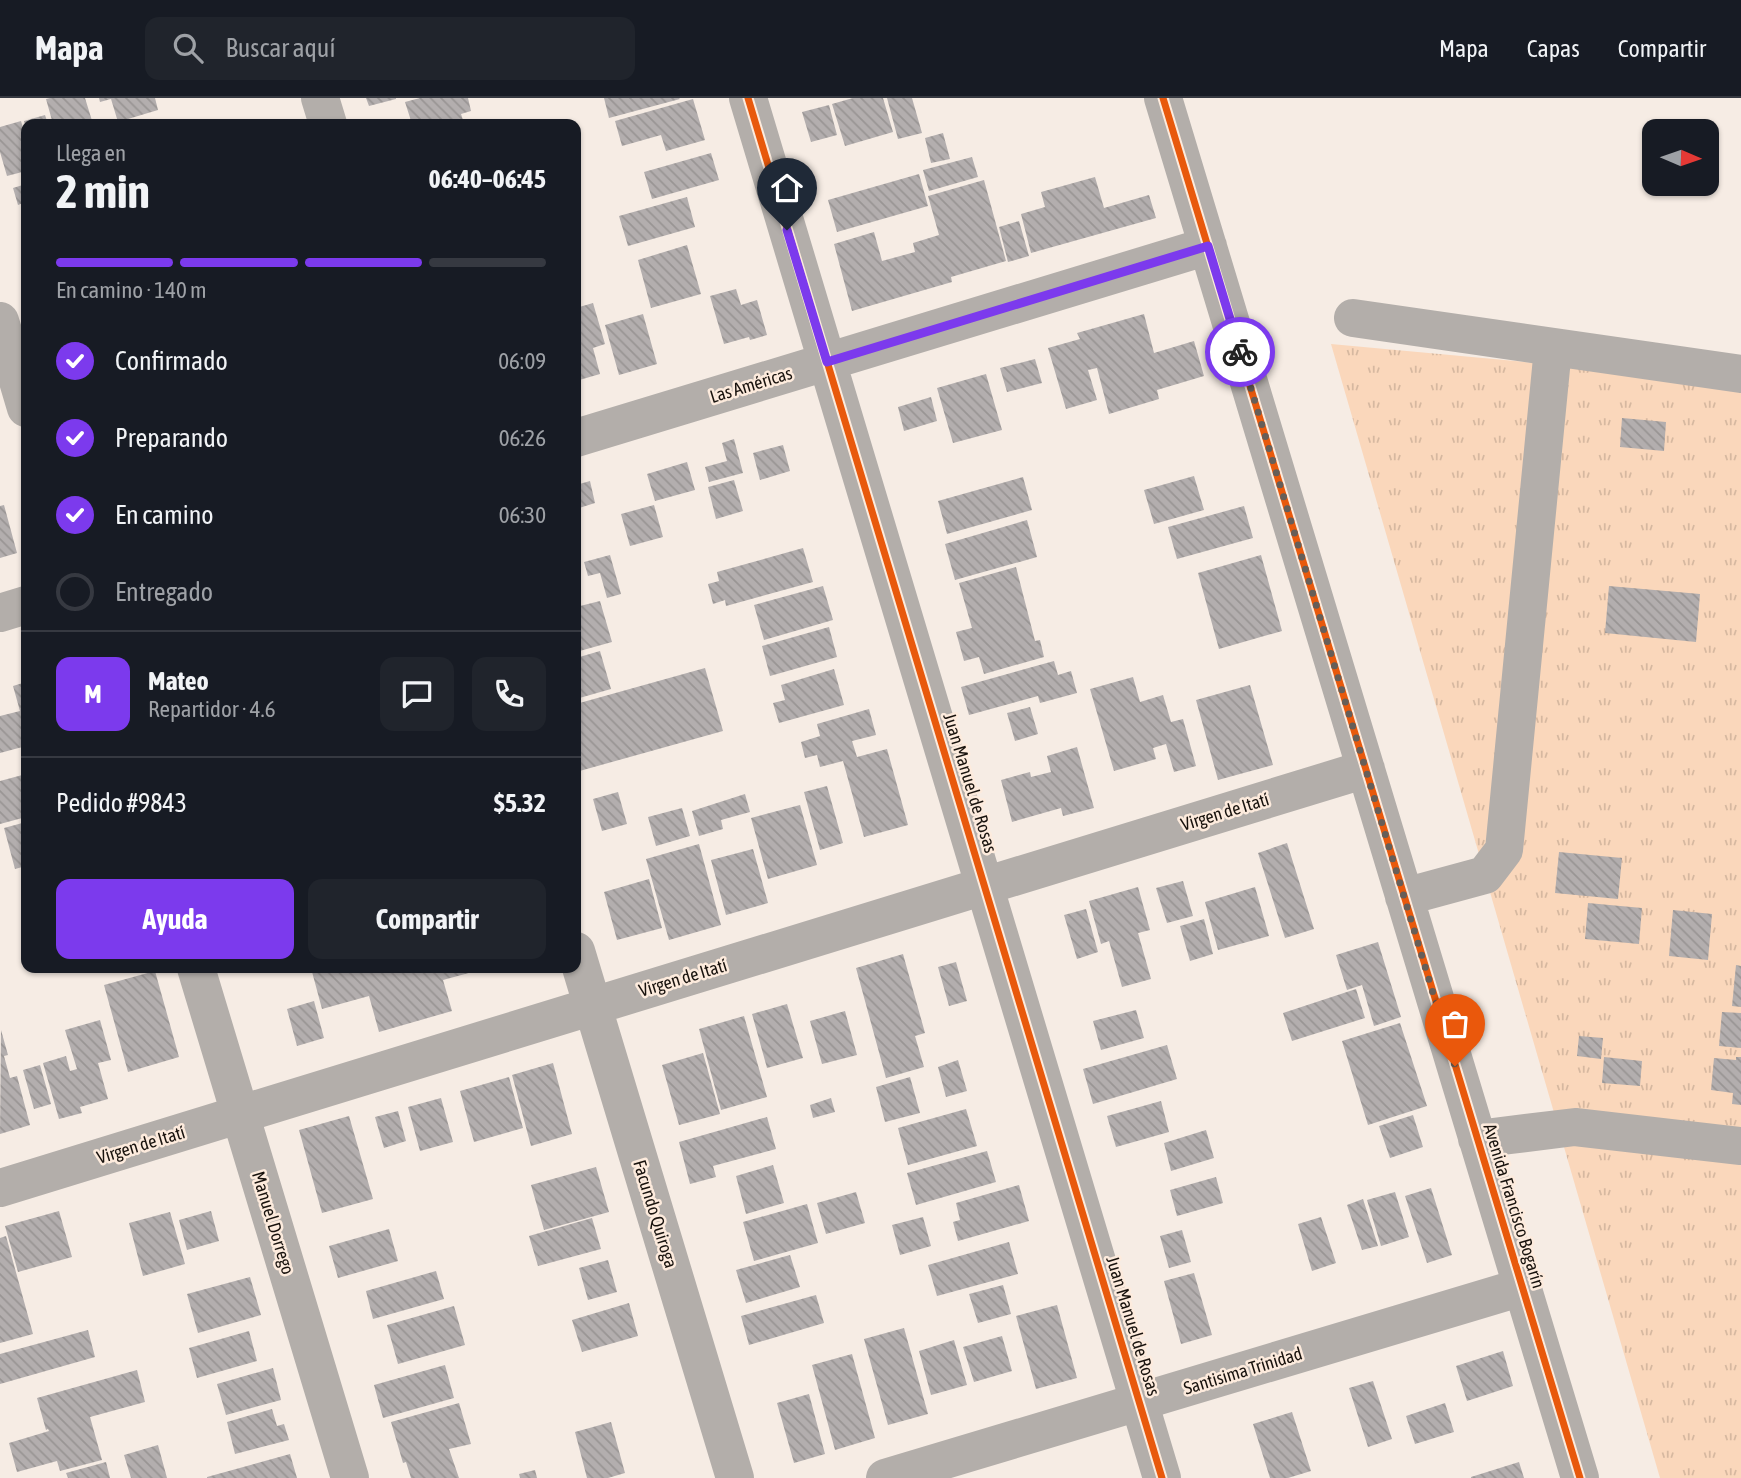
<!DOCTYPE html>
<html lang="es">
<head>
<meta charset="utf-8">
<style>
  body { margin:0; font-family:"Asap Condensed",sans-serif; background:#20242c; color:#f1f3f6; height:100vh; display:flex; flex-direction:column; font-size:26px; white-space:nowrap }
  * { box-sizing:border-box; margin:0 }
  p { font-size:23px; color:#9ea1a6 }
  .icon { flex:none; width:38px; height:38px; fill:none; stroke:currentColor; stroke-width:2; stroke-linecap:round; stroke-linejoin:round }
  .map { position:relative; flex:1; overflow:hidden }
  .drawer { position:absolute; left:21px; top:21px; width:560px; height:854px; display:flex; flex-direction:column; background:#171b24; border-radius:14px; box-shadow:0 2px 5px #0004 }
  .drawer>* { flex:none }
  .needle { width:46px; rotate:92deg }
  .buttons { position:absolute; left:1642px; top:21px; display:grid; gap:14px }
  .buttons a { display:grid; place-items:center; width:77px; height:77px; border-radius:14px; background:#171b24; box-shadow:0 2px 5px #0004; font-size:35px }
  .pin { position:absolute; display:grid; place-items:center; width:60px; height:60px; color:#fff; margin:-72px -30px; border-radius:50% 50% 50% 0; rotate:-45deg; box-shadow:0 0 7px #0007 }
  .pin .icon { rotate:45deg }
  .courier { position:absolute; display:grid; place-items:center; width:70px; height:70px; margin:-35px; border:5px solid #7c3aed; border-radius:50%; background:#fff; color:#222; box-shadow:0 2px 9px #0007 }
  .head em { font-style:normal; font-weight:700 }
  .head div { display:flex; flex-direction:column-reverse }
  .head { display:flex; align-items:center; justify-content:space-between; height:119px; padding:0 35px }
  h1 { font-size:46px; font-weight:700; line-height:52px }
  .bar { display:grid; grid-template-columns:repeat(4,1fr); gap:10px 7px; align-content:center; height:84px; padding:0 35px }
  .bar i { height:9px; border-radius:5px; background:#363941 }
  .bar .on { background:#7c3aed }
  .bar p { grid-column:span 4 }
  .line { display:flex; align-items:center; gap:18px; padding:0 35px; border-top:2px solid #363941 }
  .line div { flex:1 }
  .round { display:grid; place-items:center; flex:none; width:74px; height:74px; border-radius:14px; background:#20242c }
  ol { padding:0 35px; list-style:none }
  li { display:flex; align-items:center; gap:21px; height:77px }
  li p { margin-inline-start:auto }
  li .icon { padding:7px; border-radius:50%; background:#7c3aed; color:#fff; stroke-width:4 }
  li:last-child { color:#9ea1a6 }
  li i { width:38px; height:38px; border:4px solid #363941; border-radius:50% }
  .button { display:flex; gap:14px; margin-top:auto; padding:14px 35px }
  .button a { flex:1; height:80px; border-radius:14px; background:#7c3aed; color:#fff; font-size:28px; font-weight:700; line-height:80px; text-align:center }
  .button a+a { background:#20242c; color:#f1f3f6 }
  header { display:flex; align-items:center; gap:42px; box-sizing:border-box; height:98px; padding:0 35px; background:#171b24; border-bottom:2px solid #363941 }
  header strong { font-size:33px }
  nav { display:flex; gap:38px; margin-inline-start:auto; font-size:24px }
  .search { width:490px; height:63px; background:#20242c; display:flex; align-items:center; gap:18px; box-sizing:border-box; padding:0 24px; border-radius:14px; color:#9ea1a6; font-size:26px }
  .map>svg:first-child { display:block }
</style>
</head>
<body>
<header>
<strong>Mapa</strong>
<div class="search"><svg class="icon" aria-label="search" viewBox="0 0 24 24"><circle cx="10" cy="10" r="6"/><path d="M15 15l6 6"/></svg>Buscar aquí</div>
<nav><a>Mapa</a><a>Capas</a><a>Compartir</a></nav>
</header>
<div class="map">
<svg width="1741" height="1380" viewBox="0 0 1741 1380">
  <defs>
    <pattern id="grass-tufts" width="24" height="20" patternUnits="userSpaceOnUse" patternTransform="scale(1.75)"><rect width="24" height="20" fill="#fad7bb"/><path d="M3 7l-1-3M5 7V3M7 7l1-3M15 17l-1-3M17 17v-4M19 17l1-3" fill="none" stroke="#d6b8a0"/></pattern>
    <pattern id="building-back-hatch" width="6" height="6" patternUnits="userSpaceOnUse" patternTransform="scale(1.75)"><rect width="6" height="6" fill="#b3aeae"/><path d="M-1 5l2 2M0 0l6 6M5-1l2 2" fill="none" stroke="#999594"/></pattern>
  </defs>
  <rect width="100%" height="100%" fill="#f6ece4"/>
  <path fill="url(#grass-tufts)" d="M1331 246 1741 284V1380H1660Z"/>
  <path fill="url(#building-back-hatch)" d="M50 0H85L93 26H53L46 1Z
    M99 0H155L158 12 118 24 111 1 100 4Z
    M366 0H396V1L369 8Z
    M420 0H468L471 13 461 16 463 22 448 26H435L434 23 424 26H412L405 4Z
    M604 0H679L680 1 609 20Z
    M853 0H883L893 34 845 48 832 6Z
    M887 0H912L922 35 898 41Z
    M693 1 705 42 666 53 661 37 622 48 615 23Z
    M829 7 837 37 811 44 802 14Z
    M45 17 48 26H25L24 23Z
    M21 23 26 40V73L7 78 0 54V29Z
    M943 35 950 61 931 65 925 40Z
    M711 55 719 82 652 101 644 74Z
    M972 59 978 79 929 93 923 72Z
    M919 76 928 108 837 134 828 102Z
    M1095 79 1104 110 1149 97 1156 120 1031 155 1021 116 1045 109 1041 94Z
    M984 82 1006 163 951 179 952 184 852 213 834 146 874 134 882 163 915 154 913 145 939 137 928 98Z
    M26 86V104L18 107 13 90Z
    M687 99 695 129 628 148 619 118Z
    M1019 123 1029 158 1008 164 999 129Z
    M687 147 701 196 651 210 638 162Z
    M736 191 741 207 757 202 767 237 750 242 749 239 724 246 710 198Z
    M593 205 605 246 593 250 600 276 576 283V210Z
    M643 216 657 266 619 277 605 227Z
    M1144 216 1154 255 1194 243 1204 278 1157 292 1159 301 1109 316 1097 270 1088 272 1097 302 1066 311 1048 250 1080 241 1077 235Z
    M1035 261 1042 285 1007 294 1000 270Z
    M986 276 1002 332 953 345 937 290Z
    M931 299 937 323 904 333 898 309Z
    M1622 320 1666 324 1664 353 1620 349Z
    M734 341 743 375 709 384 705 369 727 363 722 345Z
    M783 347 790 373 760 382 753 355Z
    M687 364 695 392 655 403 647 376Z
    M1194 378 1204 412 1154 426 1144 392Z
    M1023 379 1032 412 947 436 938 403Z
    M734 382 743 413 716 421 708 389Z
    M590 383 595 405 576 411V387Z
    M4 407 17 455 0 460V408Z
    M654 407 663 439 630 448 621 416Z
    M1244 408 1253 440 1177 461 1168 429Z
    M1027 422 1037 459 955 482 945 446Z
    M803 450 813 484 726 508 725 502 713 506 708 486 719 483 717 474Z
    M610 457 621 496 607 500 600 475 588 478 584 464Z
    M1261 457 1282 533 1219 551 1198 475Z
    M1016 469 1035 543 1040 542 1044 559 984 576 979 559 964 563 956 534 972 530 959 485Z
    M823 488 833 522 764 542 754 507Z
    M1609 488 1700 496 1696 544 1605 535Z
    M600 503 612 544 576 554V509Z
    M829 529 837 559 770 578 762 548Z
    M600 553 611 591 576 601V560Z
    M1054 563 1058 577 1071 573 1077 595 1040 605 1038 598 969 617 961 589Z
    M705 570 723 633 576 674V606Z
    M834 571 844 607 779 625 773 605 785 602 781 587Z
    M1133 579 1140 604 1163 597 1171 624 1183 621 1196 668 1174 674 1166 646 1153 650 1156 661 1114 673 1090 591Z
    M26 584V620L22 621 26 637V648L0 655V618L20 613 13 588Z
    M1250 587 1273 667 1218 682 1196 602Z
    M1030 609 1038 636 1015 643 1007 615Z
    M869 611 876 637 852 643 857 659 887 651 908 727 864 739 843 663 820 669 817 657 805 660 801 644 820 638 817 626Z
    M1077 649 1094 710 1063 718 1061 710 1012 724 1001 682 1030 674 1031 679 1051 674 1047 658Z
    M26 676V719L0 726V683Z
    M827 688 843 745 820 752 804 694Z
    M618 694 627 726 602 733 593 701Z
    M745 696 750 714 721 722 723 731 699 738 692 713Z
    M800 707 817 767 768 781 751 720Z
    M682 710 690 738 656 748 648 719Z
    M26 724V768L15 771 4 730Z
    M1287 745 1314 831 1285 840 1258 755Z
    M699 746 721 827 669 842 646 761Z
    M753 751 768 805 726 817 711 762Z
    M1559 754 1622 760 1618 801 1555 795Z
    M649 781 662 830 617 842 604 794Z
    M1183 783 1193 818 1167 825 1156 790Z
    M1138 789 1150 832 1138 835 1151 881 1122 889 1109 843 1101 846 1089 803Z
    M1255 789 1269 838 1218 852 1205 804Z
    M1588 805 1642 810 1639 846 1585 841Z
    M1086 811 1098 854 1077 861 1064 817Z
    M1673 812 1712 816 1708 862 1669 858Z
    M1204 821 1213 856 1190 863 1180 828Z
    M1378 844 1401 919 1374 928 1362 887 1347 892 1336 857Z
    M903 856 925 935 915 938 924 969 886 980 856 870Z
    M956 864 967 903 949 908 938 869Z
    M1736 867 1741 868V909L1732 908Z
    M311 870H475L476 873 443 882 452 913 379 934 369 898 322 911Z
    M155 873 179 959 128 974 104 887Z
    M1356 891 1365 920 1292 943 1283 915Z
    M314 903 324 940 297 948 287 911Z
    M787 906 803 960 767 970 752 916Z
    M1136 912 1144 940 1101 952 1093 923Z
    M845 913 857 957 822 966 810 923Z
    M1722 914 1741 915V950L1719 948Z
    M744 918 767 999 721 1012 699 931Z
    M100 922 111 962 98 965 108 1001 80 1009 82 1015 59 1021 43 965 66 958 70 973 77 971 65 932Z
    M1400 925 1427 1008 1368 1027 1342 943Z
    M1 932 8 957 4 958 10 980 17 978 30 1027 0 1036Z
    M1579 938 1603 940 1601 961 1577 958Z
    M1167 947 1177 981 1093 1006 1083 971Z
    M703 955 720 1016 679 1027 662 967Z
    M1604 959 1642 963 1640 988 1602 985Z
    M1736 959H1741V1007L1732 1006 1733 995 1711 992 1714 960 1736 962Z
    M958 962 967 993 946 999 938 969Z
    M553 965 572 1036 531 1048 512 977Z
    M40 967 51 1006 34 1011 23 972Z
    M509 979 523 1030 474 1044 460 993Z
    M910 979 920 1015 885 1024 876 989Z
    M441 1000 453 1044 420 1053 408 1009Z
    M831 1000 835 1014 813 1020 810 1007Z
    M1161 1003 1169 1034 1116 1049 1107 1018Z
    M966 1011 977 1048 908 1067 898 1030Z
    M398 1013 406 1043 384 1050 375 1019Z
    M1413 1017 1423 1049 1390 1060 1379 1028Z
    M349 1018 373 1101 322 1115 299 1032Z
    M767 1019 776 1051 713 1068 716 1079 690 1086 679 1044Z
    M1206 1032 1214 1060 1171 1073 1164 1045Z
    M987 1053 996 1084 916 1107 907 1075Z
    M773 1067 784 1105 746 1116 736 1078Z
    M596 1069 609 1114 544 1132 531 1087Z
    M1216 1079 1223 1105 1177 1118 1170 1092Z
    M1019 1087 1029 1123 958 1143 953 1124 960 1122 956 1105Z
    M1431 1090 1452 1157 1427 1165 1405 1098Z
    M856 1094 865 1125 826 1136 817 1105Z
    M1395 1094 1409 1139 1381 1148 1367 1102Z
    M1363 1101 1378 1148 1362 1152 1347 1107Z
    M807 1106 818 1145 754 1163 743 1124Z
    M59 1113 72 1159 18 1174 5 1128Z
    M211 1113 219 1143 187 1152 179 1122Z
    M170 1114 185 1166 143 1178 129 1125Z
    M923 1119 931 1148 900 1157 892 1127Z
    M1321 1119 1336 1165 1312 1173 1298 1126Z
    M592 1120 601 1151 538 1168 529 1138Z
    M389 1131 398 1163 338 1180 329 1148Z
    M1182 1132 1191 1164 1169 1170 1160 1138Z
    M6 1138 33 1236 0 1245V1140Z
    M1009 1144 1018 1176 937 1198 928 1167Z
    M790 1157 800 1189 746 1205 736 1172Z
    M608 1162 617 1194 588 1202 579 1170Z
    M436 1173 444 1201 373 1221 366 1193Z
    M1194 1175 1212 1237 1181 1246 1164 1183Z
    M250 1179 261 1217 198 1235 187 1196Z
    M1003 1187 1011 1216 978 1225 969 1196Z
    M816 1197 824 1225 749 1247 741 1218Z
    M629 1205 638 1238 582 1254 572 1222Z
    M1057 1207 1077 1280 1036 1291 1016 1218Z
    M454 1208 465 1247 398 1266 387 1227Z
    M904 1230 928 1316 888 1327 864 1241Z
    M88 1232 95 1259 0 1286V1256Z
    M249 1233 257 1263 197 1280 189 1250Z
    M1002 1238 1012 1273 974 1284 963 1249Z
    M954 1242 967 1287 931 1297 919 1253Z
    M1503 1253 1513 1288 1467 1303 1456 1268Z
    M852 1256 875 1340 835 1352 812 1267Z
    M445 1267 454 1300 383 1320 374 1287Z
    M273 1270 281 1302 226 1317 217 1286Z
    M137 1272 145 1304 90 1319 102 1362 60 1373 57 1363 17 1374 9 1345 49 1333 48 1331 46 1332 37 1300Z
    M1373 1283 1392 1341 1368 1349 1349 1290Z
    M809 1296 825 1356 794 1365 777 1305Z
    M459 1305 471 1346 449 1351 459 1380H411L406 1364 403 1365 391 1324Z
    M1445 1305 1454 1334 1415 1346 1406 1318Z
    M272 1311 277 1328 284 1326 289 1342 235 1356 227 1324Z
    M1292 1314 1311 1373 1288 1380H1270L1253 1326Z
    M611 1324 625 1375 608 1380H587L575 1334Z
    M158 1347 167 1380H131L124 1357Z
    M290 1356 297 1380H207V1379Z
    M106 1364 110 1380H68L66 1375Z
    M1519 1364 1524 1380H1471V1379Z
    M535 1372 537 1380H520L519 1376Z"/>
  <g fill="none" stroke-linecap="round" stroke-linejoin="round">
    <path stroke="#b3aeaa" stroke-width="38" d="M320 0 328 26
      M748 0 1162 1380
      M1163 0 1580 1380
      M1353 220 1741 276
      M0 223 26 310
      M576 340 1208 148
      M0 515 26 507
      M1404 799 1485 777 1504 752 1553 250
      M576 853 735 1380
      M196 870 350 1380
      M1477 1041 1575 1029 1741 1048
      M0 1090 1366 671
      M885 1380 1522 1189"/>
    <g stroke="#fdebdd" stroke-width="11">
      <path id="cycleway" d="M748 0 1162 1380
        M1163 0 1580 1380"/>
    </g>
    <use href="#cycleway" stroke="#e8590c" stroke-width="7"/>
  </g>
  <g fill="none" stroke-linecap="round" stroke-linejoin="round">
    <path stroke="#665e58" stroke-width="7" stroke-dasharray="0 12.6" d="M1240 254 1455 968"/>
    <path stroke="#7c3aed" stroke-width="9" d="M787 132 827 264 1208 148 1240 254"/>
  </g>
  <g text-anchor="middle" stroke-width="5" stroke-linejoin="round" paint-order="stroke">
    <g font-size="18" fill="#18120d" stroke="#fdebdd">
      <text transform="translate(751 287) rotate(-17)" y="6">Las Américas</text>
      <text transform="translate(970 685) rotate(73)" y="6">Juan Manuel de Rosas</text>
      <text transform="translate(1225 714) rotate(-17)" y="6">Virgen de Itatí</text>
      <text transform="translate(683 880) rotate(-17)" y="6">Virgen de Itatí</text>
      <text transform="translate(141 1047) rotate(-17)" y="6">Virgen de Itatí</text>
      <text transform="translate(1514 1108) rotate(73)" y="6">Avenida Francisco Bogarín</text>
      <text transform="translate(655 1116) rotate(73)" y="6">Facundo Quiroga</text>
      <text transform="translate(273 1125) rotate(73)" y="6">Manuel Dorrego</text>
      <text transform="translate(1133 1228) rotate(73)" y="6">Juan Manuel de Rosas</text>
      <text transform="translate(1243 1273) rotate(-17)" y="6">Santisima Trinidad</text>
    </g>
  </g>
</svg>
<div class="buttons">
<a><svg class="needle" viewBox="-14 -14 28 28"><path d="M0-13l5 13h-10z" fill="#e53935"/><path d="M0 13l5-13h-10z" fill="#9ea1a6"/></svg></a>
</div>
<div class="pin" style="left:1455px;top:968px;background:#ea580c"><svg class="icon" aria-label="bag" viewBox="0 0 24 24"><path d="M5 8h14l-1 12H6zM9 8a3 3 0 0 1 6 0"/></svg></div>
<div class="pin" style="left:787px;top:132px;background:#1f2937"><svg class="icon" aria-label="home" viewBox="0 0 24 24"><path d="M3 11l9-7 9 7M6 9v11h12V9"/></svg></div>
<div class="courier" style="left:1240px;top:254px"><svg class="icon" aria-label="bike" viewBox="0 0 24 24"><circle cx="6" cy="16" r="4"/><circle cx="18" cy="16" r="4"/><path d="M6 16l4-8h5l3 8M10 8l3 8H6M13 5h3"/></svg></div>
<section class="drawer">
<div class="head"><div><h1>2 min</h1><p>Llega en</p></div><em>06:40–06:45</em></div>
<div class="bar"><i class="on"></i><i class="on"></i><i class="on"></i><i></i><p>En camino · 140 m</p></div>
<ol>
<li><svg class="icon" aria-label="check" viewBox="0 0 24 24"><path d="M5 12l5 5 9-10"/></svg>Confirmado<p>06:09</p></li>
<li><svg class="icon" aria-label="check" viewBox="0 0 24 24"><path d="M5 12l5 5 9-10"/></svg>Preparando<p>06:26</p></li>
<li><svg class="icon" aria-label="check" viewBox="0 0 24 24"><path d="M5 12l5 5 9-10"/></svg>En camino<p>06:30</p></li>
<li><i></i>Entregado</li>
</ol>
<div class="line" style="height:126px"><b class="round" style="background:#7c3aed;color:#fff">M</b><div><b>Mateo</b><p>Repartidor · 4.6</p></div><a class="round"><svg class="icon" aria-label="chat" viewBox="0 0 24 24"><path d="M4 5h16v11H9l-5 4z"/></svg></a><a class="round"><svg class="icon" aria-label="phone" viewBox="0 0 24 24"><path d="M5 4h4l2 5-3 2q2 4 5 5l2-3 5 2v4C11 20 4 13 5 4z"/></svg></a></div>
<div class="line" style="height:91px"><div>Pedido #9843</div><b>$5.32</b></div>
<div class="button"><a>Ayuda</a><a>Compartir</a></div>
</section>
</div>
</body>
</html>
